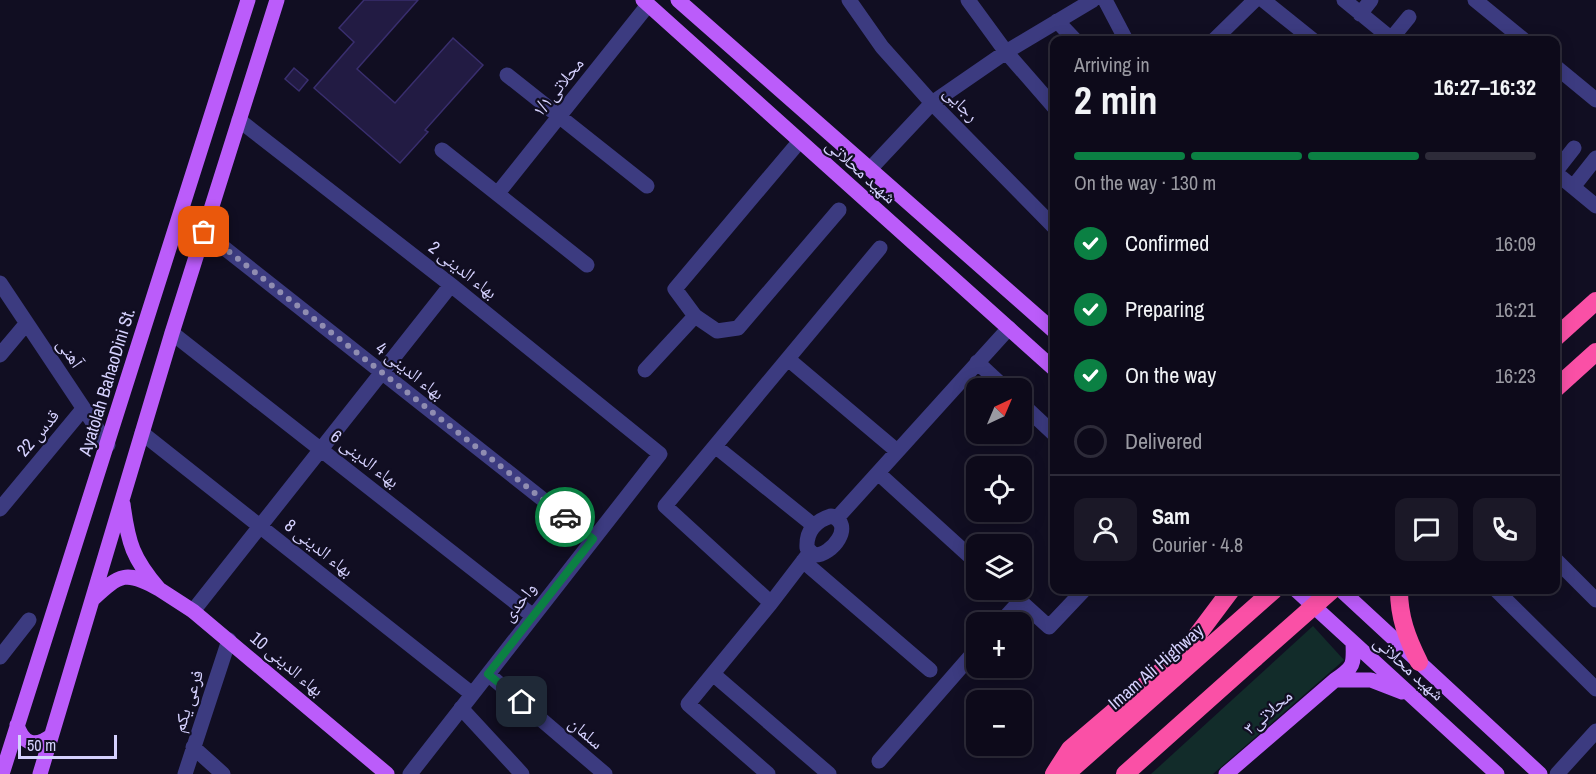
<!DOCTYPE html>
<html lang="en">
<head>
<meta charset="utf-8">
<style>
  body { margin:0; font-family:"Archivo Narrow","Noto Naskh Arabic",sans-serif; background:#1b1827; color:#f1f3f6; height:100vh; display:flex; flex-direction:column; font-size:22px; white-space:nowrap }
  * { box-sizing:border-box; margin:0 }
  p { font-size:20px; color:#9a9aa2 }
  .icon { flex:none; width:33px; height:33px; fill:none; stroke:currentColor; stroke-width:2; stroke-linecap:round; stroke-linejoin:round }
  .map { position:relative; flex:1; overflow:hidden }
  .details { position:absolute; left:1050px; top:36px; width:510px; height:558px; display:flex; flex-direction:column; background:#0d0a1a; border-radius:12px; box-shadow:0 3px 15px #0003,0 0 0 2px #2d2b39 }
  .details>* { flex:none }
  .needle { width:39px; rotate:44deg }
  .fabs { position:absolute; left:966px; top:378px; display:grid; gap:12px }
  .fabs a { display:grid; place-items:center; width:66px; height:66px; border-radius:12px; background:#0d0a1a; box-shadow:0 3px 15px #0003,0 0 0 2px #2d2b39; font-size:30px }
  .scale { position:absolute; left:18px; bottom:15px; width:99px; box-sizing:border-box; padding-left:6px; border:3px solid #d5d1fe; border-top:0; font-size:16px; line-height:21px; white-space:nowrap; color:#d5d1fe; -webkit-text-stroke:4px #110e22; paint-order:stroke }
  .pin { position:absolute; display:grid; place-items:center; width:51px; height:51px; color:#fff; margin:-26px; border-radius:12px; box-shadow:0 3px 9px #0006 }
  .courier { position:absolute; display:grid; place-items:center; width:60px; height:60px; margin:-30px; border:4px solid #0b8043; border-radius:50%; background:#fff; color:#222; box-shadow:0 2px 8px #0007 }
  .headline em { font-style:normal; font-weight:700 }
  .headline div { display:flex; flex-direction:column-reverse }
  .headline { display:flex; align-items:center; justify-content:space-between; height:102px; padding:0 24px }
  h1 { font-size:39px; font-weight:700; line-height:45px }
  .bar { display:grid; grid-template-columns:repeat(4,1fr); gap:9px 6px; align-content:center; height:72px; padding:0 24px }
  .bar i { height:8px; border-radius:4px; background:#2d2b39 }
  .bar .current { background:#0b8043 }
  .bar p { grid-column:span 4 }
  .line { display:flex; align-items:center; gap:15px; padding:0 24px; border-top:2px solid #2d2b39 }
  .line div { flex:1 }
  .round { display:grid; place-items:center; flex:none; width:63px; height:63px; border-radius:12px; background:#1b1827 }
  ol { padding:0 24px; list-style:none }
  li { display:flex; align-items:center; gap:18px; height:66px }
  li p { margin-inline-start:auto }
  li .icon { padding:6px; border-radius:50%; background:#0b8043; color:#fff; stroke-width:4 }
  li:last-child { color:#9a9aa2 }
  li i { width:33px; height:33px; border:3px solid #2d2b39; border-radius:50% }
  .map>svg:first-child { display:block }
</style>
</head>
<body>
<div class="map">
<svg width="1596" height="774" viewBox="0 0 1596 774">
  <rect width="100%" height="100%" fill="#110e22"/>
  <path fill="#122c2a" d="M1313 626 1344 660 1213 774H1151Z"/>
  <path fill="#221b43" stroke="#392e6e" stroke-width="1.5" d="M364 0H418L357 69 395 103 453 38 483 65 425 130 428 132 400 163 314 88 354 42 339 28Z
    M294 68 308 80 299 91 285 79Z"/>
  <g fill="none" stroke-linecap="round" stroke-linejoin="round">
    <path stroke="#3c3b80" stroke-width="15" d="M849 0 882 47 932 103 1054 227
      M968 0 1006 52 1054 107
      M1105 0 1126 40
      M1263 0 1313 40
      M1344 0 1393 40
      M1475 0 1524 40
      M1360 14 1371 0
      M1057 21 1075 40
      M1391 39 1409 17
      M1214 40 1255 0
      M1556 67 1596 100
      M507 75 647 186
      M239 120 451 285 660 454 410 774
      M799 142 675 289 695 316 717 331 738 328 839 210
      M442 150 587 265
      M871 168 932 103 1006 52 1093 0
      M1556 171 1574 148
      M1556 173 1596 206
      M1573 187 1596 158
      M498 193 648 5
      M204 232 593 539
      M0 283 108 445
      M172 333 533 616
      M0 355 26 324
      M788 359 897 451
      M977 362 1005 388
      M645 370 695 316
      M1022 404 1054 434
      M142 433 472 694
      M715 446 813 525
      M878 473 976 562
      M0 509 83 409
      M831 516C856 524 832 556 814 555L807 548C806 531 815 521 831 516Z
      M837 518 1009 328
      M1556 560 1596 600
      M803 561 930 670
      M1008 590 1049 627 1084 590
      M1496 590 1596 689
      M771 603 665 506 880 248
      M193 611 451 285
      M1001 622 1020 601
      M0 657 29 620
      M488 674 605 774
      M713 674 829 774
      M461 708 522 774
      M193 747 223 774
      M879 761 976 650
      M185 774 229 640
      M768 774 688 704 771 603 810 552
      M1557 774 1596 731"/>
    <path stroke="#bb5cfa" stroke-width="15" d="M643 0 1054 369
      M678 0 1054 331
      M159 589 193 611 387 774
      M1296 590 1497 774
      M1341 590 1540 774
      M93 599C120 574 126 570 159 589 133 559 128 543 123 504
      M1335 680H1371L1402 692
      M17 725C23 744 35 748 51 736
      M2 774 248 0
      M40 774 172 333 277 0
      M1226 774 1335 680C1354 667 1354 665 1353 643"/>
    <path stroke="#fa50a6" stroke-width="18" d="M1556 337 1596 301
      M1556 388 1596 352
      M1399 590C1399 617 1407 638 1419 662
      M1054 774 1070 749 1186 650 1231 590
      M1066 774 1274 590
      M1125 774 1255 658"/>
    <path stroke="#fa50a6" stroke-width="18" d="M1255 658 1332 590"/>
  </g>
  <g fill="none" stroke-linecap="round" stroke-linejoin="round">
    <path stroke="#908db1" stroke-width="6" stroke-dasharray="0 10.8" d="M204 232 565 517"/>
    <path stroke="#0b8043" stroke-width="8" d="M522 702 488 674 593 539 565 517"/>
  </g>
  <g text-anchor="middle" stroke-width="4.5" stroke-linejoin="round" paint-order="stroke">
    <g font-size="18" fill="#d5d1fe" stroke="#110e22">
      <text transform="translate(558 87) rotate(-51)" y="6">محلاتی۱/۱</text>
      <text transform="translate(961 104) rotate(46)" y="6">رجایی</text>
      <text transform="translate(861 171) rotate(42)" y="6">شهید محلاتی</text>
      <text transform="translate(463 270) rotate(38)" y="6">بهاء الدینی 2</text>
      <text transform="translate(70 353) rotate(56)" y="6">آهنی</text>
      <text transform="translate(410 371) rotate(38)" y="6">بهاء الدینی 4</text>
      <text transform="translate(107 382) rotate(-73)" y="6">Ayatolah BahaoDini St.</text>
      <text transform="translate(38 433) rotate(-50)" y="6">قدس 22</text>
      <text transform="translate(365 459) rotate(38)" y="6">بهاء الدینی 6</text>
      <text transform="translate(319 548) rotate(38)" y="6">بهاء الدینی 8</text>
      <text transform="translate(519 602) rotate(-52)" y="6">واحدی</text>
      <text transform="translate(287 664) rotate(40)" y="6">بهاء الدینی 10</text>
      <text transform="translate(1156 667) rotate(-41)" y="6">Imam Ali Highway</text>
      <text transform="translate(1409 668) rotate(42)" y="6">شهید محلاتی</text>
      <text transform="translate(188 701) rotate(-72)" y="6">فرعی یکم</text>
      <text transform="translate(1268 712) rotate(-41)" y="6">محلاتی۳</text>
      <text transform="translate(586 733) rotate(41)" y="6">سلمان</text>
    </g>
  </g>
</svg>
<div class="fabs">
<a><svg class="needle" viewBox="-14 -14 28 28"><path d="M0-13l5 13h-10z" fill="#e53935"/><path d="M0 13l5-13h-10z" fill="#9a9aa2"/></svg></a>
<a><svg class="icon" aria-label="locate" viewBox="0 0 24 24"><circle cx="12" cy="12" r="6"/><path d="M12 2v4M12 18v4M2 12h4M18 12h4"/></svg></a>
<a><svg class="icon" aria-label="layers" viewBox="0 0 24 24"><path d="M12 4l9 5-9 5-9-5zM3 14l9 5 9-5"/></svg></a>
<a>+</a>
<a>−</a>
</div>
<div class="scale">50 m</div>
<div class="pin" style="left:204px;top:232px;background:#ea580c"><svg class="icon" aria-label="bag" viewBox="0 0 24 24"><path d="M5 8h14l-1 12H6zM9 8a3 3 0 0 1 6 0"/></svg></div>
<div class="pin" style="left:522px;top:702px;background:#1f2937"><svg class="icon" aria-label="home" viewBox="0 0 24 24"><path d="M3 11l9-7 9 7M6 9v11h12V9"/></svg></div>
<div class="courier" style="left:565px;top:517px"><svg class="icon" aria-label="car" viewBox="0 0 24 24"><path d="M5 17H2v-5l4-1 3-4h7l3 4 3 1v5h-3M9 17h6M6 11h13"/><circle cx="7" cy="17" r="2"/><circle cx="17" cy="17" r="2"/></svg></div>
<section class="details">
<div class="headline"><div><h1>2 min</h1><p>Arriving in</p></div><em>16:27–16:32</em></div>
<div class="bar"><i class="current"></i><i class="current"></i><i class="current"></i><i></i><p>On the way · 130 m</p></div>
<ol>
<li><svg class="icon" aria-label="check" viewBox="0 0 24 24"><path d="M5 12l5 5 9-10"/></svg>Confirmed<p>16:09</p></li>
<li><svg class="icon" aria-label="check" viewBox="0 0 24 24"><path d="M5 12l5 5 9-10"/></svg>Preparing<p>16:21</p></li>
<li><svg class="icon" aria-label="check" viewBox="0 0 24 24"><path d="M5 12l5 5 9-10"/></svg>On the way<p>16:23</p></li>
<li><i></i>Delivered</li>
</ol>
<div class="line" style="height:108px"><a class="round"><svg class="icon" aria-label="person" viewBox="0 0 24 24"><circle cx="12" cy="8" r="4"/><path d="M4 21q1-7 8-7t8 7"/></svg></a><div><b>Sam</b><p>Courier · 4.8</p></div><a class="round"><svg class="icon" aria-label="chat" viewBox="0 0 24 24"><path d="M4 5h16v11H9l-5 4z"/></svg></a><a class="round"><svg class="icon" aria-label="phone" viewBox="0 0 24 24"><path d="M5 4h4l2 5-3 2q2 4 5 5l2-3 5 2v4C11 20 4 13 5 4z"/></svg></a></div>
</section>
</div>
</body>
</html>
